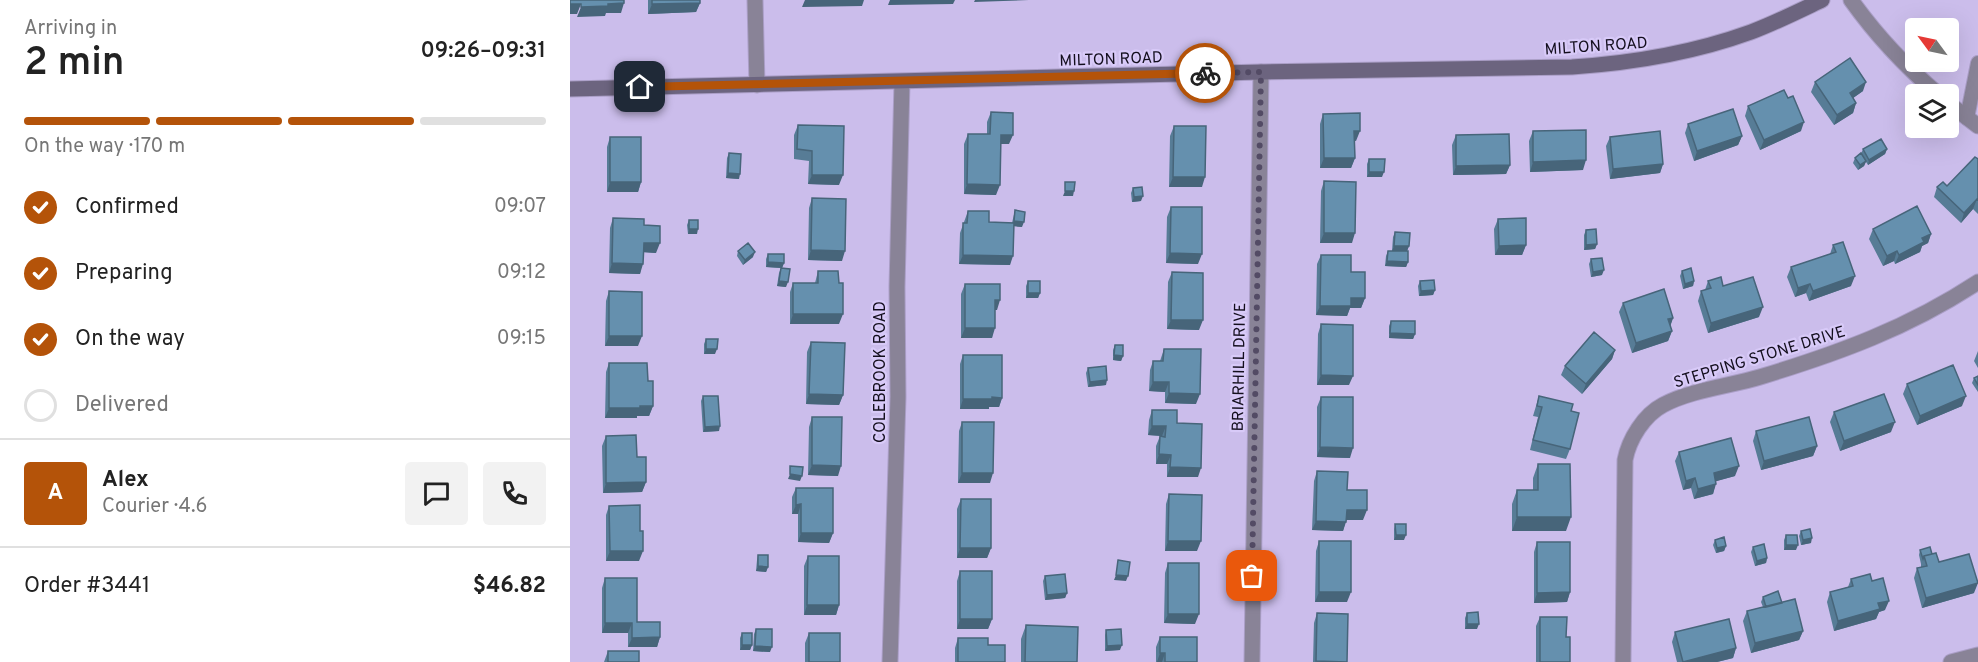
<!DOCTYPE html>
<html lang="en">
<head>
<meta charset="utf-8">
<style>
  body { margin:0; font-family:Overpass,sans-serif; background:#f2f2f2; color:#222; height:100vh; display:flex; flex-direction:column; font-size:22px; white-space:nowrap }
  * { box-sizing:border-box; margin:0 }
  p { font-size:20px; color:#767676 }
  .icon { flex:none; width:33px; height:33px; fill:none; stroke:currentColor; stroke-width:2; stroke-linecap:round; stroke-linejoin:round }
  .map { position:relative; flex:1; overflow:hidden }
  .panel { display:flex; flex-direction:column; background:#fff; width:570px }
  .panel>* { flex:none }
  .needle { width:39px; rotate:303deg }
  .fabs { position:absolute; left:1335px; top:18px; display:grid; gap:12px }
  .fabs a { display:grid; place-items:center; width:54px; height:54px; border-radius:6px; background:#fff; box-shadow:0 6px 24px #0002; font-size:30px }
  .pin { position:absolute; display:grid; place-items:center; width:51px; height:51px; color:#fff; margin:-26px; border-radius:12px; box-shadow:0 3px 9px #0006 }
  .courier { position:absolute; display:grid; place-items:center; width:60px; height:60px; margin:-30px; border:4px solid #b45309; border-radius:50%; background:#fff; color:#222; box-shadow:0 2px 8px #0007 }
  .overview em { font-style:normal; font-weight:600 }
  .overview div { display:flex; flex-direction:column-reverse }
  .overview { display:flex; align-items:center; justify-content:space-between; height:102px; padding:0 24px }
  h1 { font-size:39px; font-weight:600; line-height:45px }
  .bar { display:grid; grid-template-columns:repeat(4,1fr); gap:9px 6px; align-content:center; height:72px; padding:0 24px }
  .bar i { height:8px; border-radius:4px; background:#e0e0e0 }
  .bar .current { background:#b45309 }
  .bar p { grid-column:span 4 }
  .line { display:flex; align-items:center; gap:15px; padding:0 24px; border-top:2px solid #e0e0e0 }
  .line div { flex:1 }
  .round { display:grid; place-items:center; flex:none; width:63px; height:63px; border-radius:6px; background:#f2f2f2 }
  ol { padding:0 24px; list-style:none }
  li { display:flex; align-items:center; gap:18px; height:66px }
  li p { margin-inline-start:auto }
  li .icon { padding:6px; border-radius:50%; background:#b45309; color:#fff; stroke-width:4 }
  li:last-child { color:#767676 }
  li i { width:33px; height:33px; border:3px solid #e0e0e0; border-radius:50% }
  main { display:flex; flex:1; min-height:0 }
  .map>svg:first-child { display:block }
</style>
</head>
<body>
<main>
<section class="panel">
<div class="overview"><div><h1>2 min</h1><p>Arriving in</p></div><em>09:26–09:31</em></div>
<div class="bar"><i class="current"></i><i class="current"></i><i class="current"></i><i></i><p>On the way · 170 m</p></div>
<ol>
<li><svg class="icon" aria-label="check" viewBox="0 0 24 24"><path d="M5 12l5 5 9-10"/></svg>Confirmed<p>09:07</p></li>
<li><svg class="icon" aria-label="check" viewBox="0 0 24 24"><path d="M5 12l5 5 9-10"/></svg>Preparing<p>09:12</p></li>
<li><svg class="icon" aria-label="check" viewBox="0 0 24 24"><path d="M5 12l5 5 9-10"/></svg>On the way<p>09:15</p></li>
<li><i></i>Delivered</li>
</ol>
<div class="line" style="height:108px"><b class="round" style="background:#b45309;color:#fff">A</b><div><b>Alex</b><p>Courier · 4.6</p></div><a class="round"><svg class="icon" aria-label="chat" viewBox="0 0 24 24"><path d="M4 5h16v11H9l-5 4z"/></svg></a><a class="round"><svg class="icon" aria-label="phone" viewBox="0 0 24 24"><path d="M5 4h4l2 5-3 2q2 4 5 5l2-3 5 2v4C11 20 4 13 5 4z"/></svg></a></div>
<div class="line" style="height:78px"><div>Order #3441</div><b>$46.82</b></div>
</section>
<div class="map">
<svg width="1408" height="662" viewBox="0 0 1408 662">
  <rect width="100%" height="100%" fill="#cbbdeb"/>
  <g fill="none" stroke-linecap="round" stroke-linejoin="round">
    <g stroke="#aa9ec6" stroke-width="16">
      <path id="lane" d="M1397 118 1408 63"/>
    </g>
    <g stroke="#aa9ec6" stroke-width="17">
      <path id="street" d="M185 0 187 85
        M1281 0C1306 35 1336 67 1368 94
        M1378 103 1408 126
        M320 662 328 397 327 287 332 82
        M682 662 691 72
        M1053 662 1055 460C1059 439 1074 415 1093 405 1121 390 1160 386 1190 377 1269 353 1338 328 1408 282
        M1381 662 1408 655"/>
    </g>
    <g stroke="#aa9ec6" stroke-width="17">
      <path id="secondary" d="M0 89 691 72 1002 67C1063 63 1123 53 1181 32 1205 23 1229 11 1252 0"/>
    </g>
    <use href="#lane" stroke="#898397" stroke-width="14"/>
    <use href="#street" stroke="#898397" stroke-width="15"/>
    <use href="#secondary" stroke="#6c647f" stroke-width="15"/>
  </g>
  <path fill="#577c96" d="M78 0H130V3L126 12 78 14Z
    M1245 82 1293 91 1283 98 1286 103 1283 113 1264 125 1241 92Z
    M1218 98 1231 131 1190 150 1175 116 1178 106Z
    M421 112 439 144H430L426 195 394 194V144L398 134H417V122Z
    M753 114 786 141 784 140 785 158 781 168H750V124Z
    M1118 124 1172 136 1168 145 1124 161 1115 133Z
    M228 125 269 185 238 184 239 161 224 159V135Z
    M604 126 632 187H599L600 136Z
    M963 131 1013 170 960 172 959 141Z
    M886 135 940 165 936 174 883 175 882 145Z
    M40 137 71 182 68 192H37V147Z
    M1040 137 1093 164 1090 173 1040 179 1036 146Z
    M1293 149H1317L1315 154 1298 165 1296 162 1294 166 1288 170 1283 163 1285 158 1291 154Z
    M159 153 169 179 156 178 157 158Z
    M799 159 812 177H797V164Z
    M1408 159V214L1403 209 1391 223 1364 197 1367 187 1377 186Z
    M754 181 782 243H750L751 191Z
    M563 188 571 201 562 202 561 193Z
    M242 198 272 261 238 260 239 208Z
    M601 207 628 264 596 263 597 217Z
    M445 210 452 227 444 226 440 265 389 264 390 233 398 211 419 222 442 223Z
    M43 218 74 225 86 253 74 252 70 274 39 273 40 228Z
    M928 219 956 245 952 255H925L924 229Z
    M119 220 127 234H118L117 225Z
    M1303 229 1361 234 1358 243 1352 246 1350 252 1325 264 1324 261 1313 266 1299 239Z
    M1016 230 1027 244 1025 249 1014 250V235Z
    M825 232 839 246 837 251 838 262 836 267 815 266 816 256 818 251H822L823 237Z
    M1263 245 1281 286 1239 301 1236 293 1225 297 1217 277 1221 267 1260 254Z
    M168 251 183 257 173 265 167 256Z
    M198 254 214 263 212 268 216 287 207 286 209 273 211 268 196 267V259Z
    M751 255 781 272 795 298 791 308H780L777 316 746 315 747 264Z
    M1021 259 1032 275 1021 277 1019 264Z
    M248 271 269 283V324H220V292L223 283H245Z
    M1112 271 1124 281 1123 286 1113 289 1110 276Z
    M602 272 629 330 597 329 598 282Z
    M458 281 470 293 468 298H456V286Z
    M850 281 865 290 863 295 849 296 848 286Z
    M1138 281 1189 317 1138 333 1128 301 1131 291 1135 290Z
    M395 284 427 310H425L422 338H391V294Z
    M39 291 68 346H35L36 301Z
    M1053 303 1103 318 1100 326 1102 331 1098 341 1062 353 1049 312Z
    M821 321 845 334 843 339 819 338V326Z
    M751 324 779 385H747L748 334Z
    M136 339 145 354H134V344Z
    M241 342 273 395 269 405 236 404 237 352Z
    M545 345 553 356 551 361 543 360V350Z
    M594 349 626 404 595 403V392L579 391 580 370 583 361H590Z
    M1045 350 1042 359 1012 394 991 375 995 366Z
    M1408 351V368L1404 361Z
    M393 355 432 398 429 407H419V409H390V364Z
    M39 363 78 381 83 406 79 416H67V418H35L36 372Z
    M518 368 536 385 518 387 516 373Z
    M1408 376V392L1402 383 1404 378Z
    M1337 384 1392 406 1347 425 1333 394Z
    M133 396 149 431 133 432 131 401Z
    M969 396 1000 449 996 459 960 450 968 417 963 416Z
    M751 397 780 458 747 457V407Z
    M582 410 607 423 628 477H597V464H586V446L590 436 592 437V436L578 435 579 420Z
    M1264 412 1321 432 1270 451 1260 422Z
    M242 417 268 476 238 475 239 427Z
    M392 422 420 483H388L389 431Z
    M1186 431 1247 446 1243 456 1191 470 1183 441Z
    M36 436 67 457 76 482 72 492 33 493 32 446Z
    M1109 452 1165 476 1146 481 1143 494 1124 499 1121 488 1113 490 1105 461Z
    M968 464 996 531H942V504L947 490H963V478Z
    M747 471 777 490 793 520H776L773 531 742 530 744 481Z
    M226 488 263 533 259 543 228 542V514H222V497Z
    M599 494 627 551H595L596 504Z
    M391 499 421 548 417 558H387V509Z
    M39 506 69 561H36V515Z
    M825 524 834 540H824V529Z
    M1231 531 1241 543 1231 545 1229 536Z
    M1216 535 1226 550H1214V540Z
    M1145 540 1156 546 1154 551 1146 553 1143 545Z
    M749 541 777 602H745L746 551Z
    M967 542 1000 592 997 602 964 603V552Z
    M1183 547 1197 558 1196 563 1185 566 1181 552Z
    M1350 550 1362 554 1369 562 1404 593 1352 608 1344 578 1347 568 1351 567V564L1349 555Z
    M188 555 198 567 196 572 186 571 187 560Z
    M238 556 269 605 266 615H234V566Z
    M598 563 625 624 594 623 595 573Z
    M390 571 422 619 418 629H387V581Z
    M475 576 497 593 495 598 475 600 473 581Z
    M35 578 67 622 90 637 87 647H58V633H32V588Z
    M1281 579 1302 581 1315 610 1309 612 1306 619 1264 631 1257 602 1260 592 1278 587Z
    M1193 597 1212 603 1233 631 1229 640 1181 653 1173 621 1177 611 1193 607 1191 602Z
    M747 613 777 662H743L744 623Z
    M897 613 907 629H895V618Z
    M970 617 996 637 1000 662H966V626Z
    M456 625 507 662H451V639Z
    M186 629 200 652 183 651 184 634Z
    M536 630 550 650 535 651V635Z
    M1105 632 1166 648 1163 658 1147 662H1107L1102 642Z
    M172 633 182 645 180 650H170V638Z
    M239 633 270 662H235V643Z
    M590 637 627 662H586V647Z
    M388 638 418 645 435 662H385V648Z
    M38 651 69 662H34Z"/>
  <path fill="#47657a" d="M235 0H294L292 6 232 7Z
    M320 0H385L383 4 318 5Z
    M405 0H459L404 2Z
    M54 3 51 13H36L35 16 7 17 11 7 38 4Z
    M130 3 126 12 78 14 82 4Z
    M0 4H11L7 14H0Z
    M1296 82 1293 91 1276 103 1280 93Z
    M1286 103 1283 113 1264 125 1267 115Z
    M1234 122 1231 131 1190 150 1194 140Z
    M784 131H790L786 141 781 140Z
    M431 135H443L439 144H427Z
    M1172 136 1168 145 1124 161 1127 151Z
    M1317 149 1315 154 1298 165 1299 160Z
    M754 158H785L781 168H750Z
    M1016 160 1013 170 960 172 963 162Z
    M1296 161 1294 166 1288 170 1290 165Z
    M1093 164 1090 173 1040 179 1043 169Z
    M940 165 936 174 883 175 886 166Z
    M799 172H814L812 177H797Z
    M158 173 170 174 169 179 156 178Z
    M242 175H273L269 185 238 184Z
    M603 177H635L632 187H599Z
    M40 182H71L68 192H37Z
    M397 184 430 185 426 195 394 194Z
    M495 191H504L503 196H493Z
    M573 196 571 201 562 202 564 197Z
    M1407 199 1403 209 1391 223 1394 213Z
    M444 221 454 222 452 227 442 226Z
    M119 229H128L127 234H118Z
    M754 233H785L782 243H750Z
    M1361 234 1358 243 1352 246 1350 252 1325 264 1329 255 1352 238Z
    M74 243H90L86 253 70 252Z
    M1027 244 1025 249 1014 250 1016 245Z
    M956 245 952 255H925L929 246Z
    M824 246H839L837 251H822Z
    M241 250 275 251 272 261 238 260Z
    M1327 251 1324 261 1313 266 1317 256Z
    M185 252 183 257 173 265 175 260Z
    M600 253 632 254 628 264 596 263Z
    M393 255 443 256 440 265 389 264Z
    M817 261 838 262 836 267 815 266Z
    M198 262 214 263 212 268 196 267Z
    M42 263 73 264 70 274 39 273Z
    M1034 270 1032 275 1021 277 1023 272Z
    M1285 276 1281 286 1239 301 1243 291Z
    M209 281 218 282 216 287 207 286Z
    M1124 281 1123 286 1113 289 1115 284Z
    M1240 284 1236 293 1225 297 1228 288Z
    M865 290 863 295 849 296 851 291Z
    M458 293H470L468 298H456Z
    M781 298H795L791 308H780L777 316 746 315 750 306Z
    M425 300H430L427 310H422Z
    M1193 307 1189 317 1138 333 1141 323Z
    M223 314H273L269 324H220Z
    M1103 318 1100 327 1098 319Z
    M601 320H633L629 330 597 329Z
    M395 328H425L422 338H391Z
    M1102 331 1098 341 1062 353 1066 343Z
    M820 333 845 334 843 339 819 338Z
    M39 336H72L68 346H35Z
    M136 349H147L145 354H134Z
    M1045 350 1042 359 1012 394 1016 384Z
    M544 355 553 356 551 361 543 360Z
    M751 375 783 376 779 385H747Z
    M537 380 536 385 518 387 520 382Z
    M583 382H599L595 392 579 391Z
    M599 393 630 394 626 404 595 403Z
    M239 394 273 395 269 405 236 404Z
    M1396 396 1392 406 1347 425 1350 416Z
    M422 397 432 398 429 407H419V409H390L393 399Z
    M83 406 79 416H67V418H35L39 408Z
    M1325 422 1321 432 1270 451 1274 441Z
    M150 426 149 431 133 432 135 427Z
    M582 426H596L592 436 578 435Z
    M1247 446 1243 456 1191 470 1194 461Z
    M750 447 783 448 780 458 747 457Z
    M589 454 601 455 597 464H586Z
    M242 465 271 466 268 476 238 475Z
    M1169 466 1165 476 1140 483 1144 473Z
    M600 467 631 468 628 477H597Z
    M392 473H423L420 483H388Z
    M220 474 232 476 230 481 218 479Z
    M1125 478 1121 488 1113 490 1116 481Z
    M76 482 72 492 33 493 36 483Z
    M1146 484 1143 494 1124 499 1128 489Z
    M231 504 228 514H222L226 505Z
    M777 510H797L793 520H773Z
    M947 517H1001L996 531H942Z
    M746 521 776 522 773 531 742 530Z
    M231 533H263L259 543 228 542Z
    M826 535H836L834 540H824Z
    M1242 538 1241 543 1231 545 1233 540Z
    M598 541H631L627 551H595Z
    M1216 545H1228L1226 550H1214Z
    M1156 546 1154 551 1146 553 1147 548Z
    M390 548H421L417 558H387Z
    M40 551H73L69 561H36Z
    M1197 558 1196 563 1185 566 1187 561Z
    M188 566 198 567 196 572 186 571Z
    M546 575 558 576 556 581 544 580Z
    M1408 583 1404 593 1352 608 1356 598Z
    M749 592H781L777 602H745Z
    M1000 592 997 602 964 603 967 593Z
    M497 593 495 598 475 600 477 595Z
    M1319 601 1315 610 1309 612 1306 619 1264 631 1268 621 1308 603Z
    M237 605H269L266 615H234Z
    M598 614H629L625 624 594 623Z
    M390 619H422L418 629H387Z
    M35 623H62L58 633H32Z
    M897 624H909L907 629H895Z
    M1233 631 1229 640 1181 653 1185 643Z
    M90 637 87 647H58L62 638Z
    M172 645H182L180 650H170Z
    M552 645 550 650 535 651 537 646Z
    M185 646 202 647 200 652 183 651Z
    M1166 648 1163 658 1147 662H1113Z
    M590 653H595L592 662H587Z"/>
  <path fill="#6590ae" stroke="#47657a" stroke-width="1.5" d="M0 0H54V3L38 4V6L11 7V4H0Z
    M82 0H130V3L82 4Z
    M1280 58 1296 82 1280 93 1286 103 1267 115 1245 82Z
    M1214 90 1218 98 1223 96 1234 122 1194 140 1178 106Z
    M1163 109 1172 136 1127 151 1118 124Z
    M421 112 443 113V135H431L430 185 397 184 398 134H420Z
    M790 113V131H784L785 158H754L753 114Z
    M228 125 274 126 273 175H242V151L227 149Z
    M604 126H636L635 177H603Z
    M1016 130V160L963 162V131Z
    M1090 131 1093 164 1043 169 1040 137Z
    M939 134 940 165 886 166V135Z
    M40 137H71V182H40Z
    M1311 139 1317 149 1299 160 1293 149Z
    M159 153 171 154 170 174 158 173Z
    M1291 153 1296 161 1290 165 1285 158Z
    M1405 157 1408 159V200L1407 199 1394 213 1367 187 1373 182 1377 186Z
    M799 159H815L814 172H799Z
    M754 181 786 182 785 233H754Z
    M495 182H505L504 191H495Z
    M572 187 573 196 564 197 563 188Z
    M242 198 276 199 275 251 241 250Z
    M1347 206 1361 234 1352 238 1354 242 1329 255 1327 251 1317 256 1303 229Z
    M601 207H632V254L600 253Z
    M445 210 455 212 454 222 444 221Z
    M398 211H419V222L444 223 443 256 393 255V223H397Z
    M43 218 74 219V225L90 226V243H74L73 264 42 263Z
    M956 218V245L929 246 928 219Z
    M119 220H128V229H119Z
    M1026 229 1027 244 1016 245V230Z
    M825 232 840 233 839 246H824Z
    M1273 242 1285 276 1243 291 1240 284 1228 288 1221 267 1266 252 1263 245Z
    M178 243 185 252 175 260 168 251Z
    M818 251H838V262L817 261Z
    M198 254H214V263L198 262Z
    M751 255H781V272H795V298H781V306H750Z
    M1032 258 1034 270 1023 272 1021 259Z
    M211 268 220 269 218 282 209 281Z
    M1121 268 1124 281 1115 284 1112 271Z
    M248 271H268L269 283H273V314H223V283H248Z
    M602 272 633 273V320H601Z
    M1151 277 1153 286 1183 277 1193 307 1141 323 1131 291 1141 288 1138 281Z
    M864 280 865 290 851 291 850 281Z
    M458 281H470V293H458Z
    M395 284H430V300H425V328H395Z
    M1094 289 1103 318 1098 319 1102 331 1066 343 1053 303Z
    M39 291 72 292V336H39Z
    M821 321H845V334L820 333Z
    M751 324 783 325V376L751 375Z
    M1024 332 1045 350 1016 384 995 366Z
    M136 339H148L147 349H136Z
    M241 342 275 343 273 395 239 394Z
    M545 345H553V356L544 355Z
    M594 349H631L630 394 599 393V382H583V361H593Z
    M393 355H432V398L422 397V399H393Z
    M39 363H77L78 381H83V406H70V408H39Z
    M1383 365 1396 396 1350 416 1337 384Z
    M536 366 537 380 520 382 518 368Z
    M1408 376V385L1404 378Z
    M1314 394 1325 422 1274 441 1264 412Z
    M133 396H148L150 426 135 427Z
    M969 396 1003 404 1001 411 1009 413 1000 449 963 440 972 407 967 406Z
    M751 397H783V448L750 447Z
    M582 410H607V423L632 424 631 468 600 467 601 455 589 454 590 436 595 437 596 426H582Z
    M242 417H272L271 466 242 465Z
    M1239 417 1247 446 1194 461 1186 431Z
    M392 422H424L423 473H392Z
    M66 435 67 457H76V482L36 483V436Z
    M1161 438 1169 466 1144 473 1146 484 1128 489 1125 478 1116 481 1109 452Z
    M968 464H1000L1001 517H947V490H968Z
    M220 466 233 467 232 476 220 474Z
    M747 471 778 472 777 490H797V510H777L776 522 746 521Z
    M226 488H263V533H231V504L226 505Z
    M599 494 632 495 631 541H598Z
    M391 499H421V548H390Z
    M70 505V531H73V551H40L39 506Z
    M825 524H836V535H826Z
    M1240 529 1242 538 1233 540 1231 531Z
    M1216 535H1227L1228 545H1216Z
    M1154 537 1156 546 1147 548 1145 540Z
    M749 541H781V592H749Z
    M967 542H1000V592L967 593Z
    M1194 544 1197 558 1187 561 1183 547Z
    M1360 547 1362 554 1354 556 1353 559 1350 550Z
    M1366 553 1369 562 1399 554 1408 583 1356 598 1347 568 1357 566 1354 556Z
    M188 555H198V567L188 566Z
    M238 556H269V605H237Z
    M548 560 560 562 558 576 546 575Z
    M598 563H629V614H598Z
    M390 571H422V619H390Z
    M495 574 497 593 477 595 475 576Z
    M1300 574 1302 581 1313 578 1319 601 1308 603 1310 609 1268 621 1260 592 1283 586 1281 579Z
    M35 578H67V622H90V637L62 638V623H35Z
    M1208 591 1212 603 1196 607 1193 597Z
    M1225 599 1233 631 1185 643 1177 611Z
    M908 612 909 624H897V613Z
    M747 613 778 614 777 662 746 661Z
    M970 617H997L996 637H1000V662H970Z
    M1159 619 1166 648 1113 662 1105 632Z
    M456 625 508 627 507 662H455Z
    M186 629H202V647L185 646Z
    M551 629 552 645 537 646 536 630Z
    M172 633H182V645H172Z
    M239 633H270V662H239Z
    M590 637H627V662H595V653H590Z
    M388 638H418V645H435V662H388Z
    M38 651H69V662H38Z"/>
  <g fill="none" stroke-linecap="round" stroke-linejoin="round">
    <path stroke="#534b65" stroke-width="6" stroke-dasharray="0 10.8" d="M635 73 691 72 682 576"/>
    <path stroke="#b45309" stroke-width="8" d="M70 87 635 73"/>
  </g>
  <g text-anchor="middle" stroke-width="4.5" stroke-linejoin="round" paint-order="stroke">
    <g font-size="16" fill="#130e1d" stroke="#d8caf8">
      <text transform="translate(1026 45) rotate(-4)" y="6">MILTON ROAD</text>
      <text transform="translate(541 58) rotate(-2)" y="6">MILTON ROAD</text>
      <text transform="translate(1189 356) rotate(-17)" y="6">STEPPING STONE DRIVE</text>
      <text transform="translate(668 367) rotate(-89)" y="6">BRIARHILL DRIVE</text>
      <text transform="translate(309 372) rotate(-90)" y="6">COLEBROOK ROAD</text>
    </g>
  </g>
</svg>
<div class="fabs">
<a><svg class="needle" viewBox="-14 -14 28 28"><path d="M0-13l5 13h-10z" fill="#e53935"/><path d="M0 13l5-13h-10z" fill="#767676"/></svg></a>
<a><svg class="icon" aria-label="layers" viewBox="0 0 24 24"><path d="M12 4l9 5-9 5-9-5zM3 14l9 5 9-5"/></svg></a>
</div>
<div class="pin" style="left:682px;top:576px;background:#ea580c"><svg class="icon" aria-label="bag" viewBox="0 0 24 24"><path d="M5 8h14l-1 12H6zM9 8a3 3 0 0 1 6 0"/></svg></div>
<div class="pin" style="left:70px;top:87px;background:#1f2937"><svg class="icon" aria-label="home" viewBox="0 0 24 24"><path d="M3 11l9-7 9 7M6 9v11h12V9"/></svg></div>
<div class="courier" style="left:635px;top:73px"><svg class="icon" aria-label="bike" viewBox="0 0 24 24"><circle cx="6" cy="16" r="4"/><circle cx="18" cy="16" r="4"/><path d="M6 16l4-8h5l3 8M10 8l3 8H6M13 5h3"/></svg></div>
</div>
</main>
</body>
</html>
